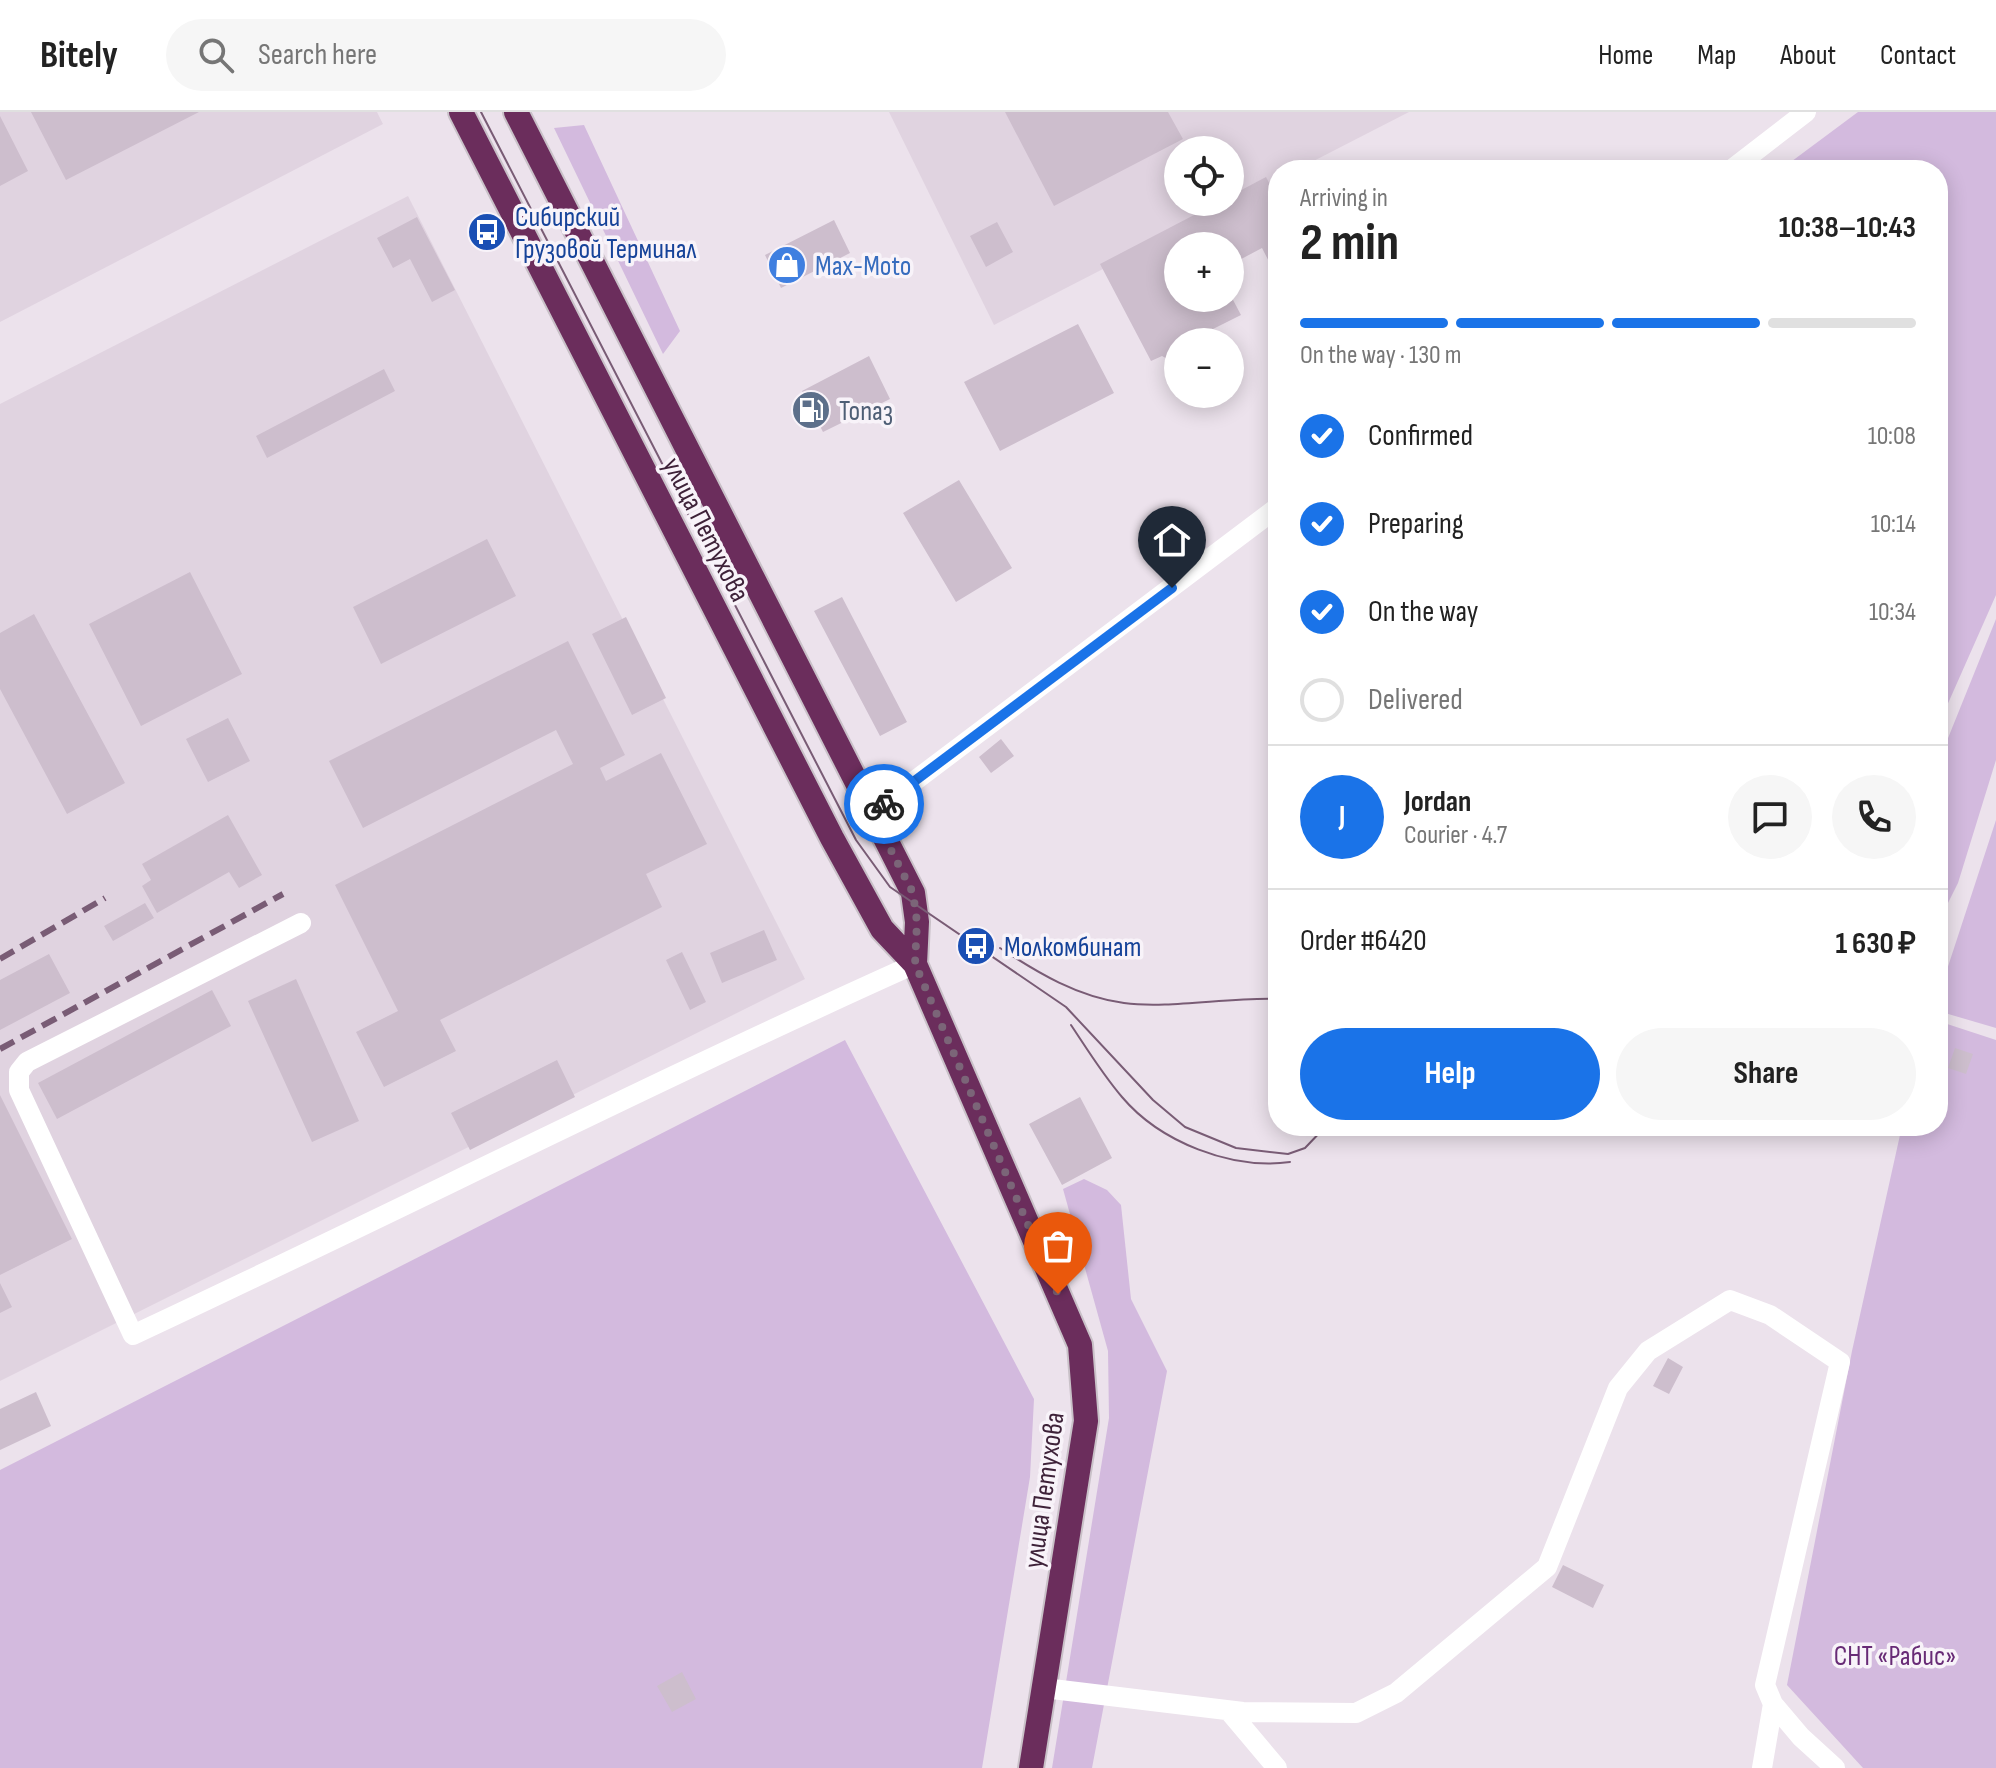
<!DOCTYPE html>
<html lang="en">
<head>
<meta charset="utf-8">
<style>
  body { margin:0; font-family:"Sofia Sans Condensed",sans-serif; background:#f6f6f6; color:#222; height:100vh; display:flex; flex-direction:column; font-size:30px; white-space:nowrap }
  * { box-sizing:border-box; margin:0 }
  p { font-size:26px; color:#767676 }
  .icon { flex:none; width:44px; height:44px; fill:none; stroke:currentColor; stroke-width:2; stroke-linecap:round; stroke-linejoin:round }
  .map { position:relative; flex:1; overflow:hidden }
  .sheet { position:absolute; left:1268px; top:48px; width:680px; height:976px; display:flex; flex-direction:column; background:#fff; border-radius:32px; box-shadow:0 4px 20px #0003 }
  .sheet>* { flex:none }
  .tools { position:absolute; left:1164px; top:24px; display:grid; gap:16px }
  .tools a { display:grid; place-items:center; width:80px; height:80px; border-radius:50%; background:#fff; box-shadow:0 4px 20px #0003; font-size:40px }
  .pin { position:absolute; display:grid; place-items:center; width:68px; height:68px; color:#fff; margin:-82px -34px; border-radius:50% 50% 50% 0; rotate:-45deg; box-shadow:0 0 8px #0007 }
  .pin .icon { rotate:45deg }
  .courier { position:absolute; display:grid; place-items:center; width:80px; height:80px; margin:-40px; border:6px solid #1a73e8; border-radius:50%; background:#fff; color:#222; box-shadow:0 2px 10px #0007 }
  .head em { font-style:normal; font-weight:700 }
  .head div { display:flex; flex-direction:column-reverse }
  .head { display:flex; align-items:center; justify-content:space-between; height:136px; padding:0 32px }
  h1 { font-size:52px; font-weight:700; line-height:60px }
  .bar { display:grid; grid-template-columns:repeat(4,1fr); gap:12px 8px; align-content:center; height:96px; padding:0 32px }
  .bar i { height:10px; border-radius:6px; background:#e0e0e0 }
  .bar .on { background:#1a73e8 }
  .bar p { grid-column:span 4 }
  .line { display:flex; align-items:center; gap:20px; padding:0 32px; border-top:2px solid #e0e0e0 }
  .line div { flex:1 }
  .round { display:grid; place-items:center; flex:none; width:84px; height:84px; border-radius:42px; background:#f6f6f6 }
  ol { padding:0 32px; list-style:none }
  li { display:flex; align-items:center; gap:24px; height:88px }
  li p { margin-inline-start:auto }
  li .icon { padding:8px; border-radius:50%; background:#1a73e8; color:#fff; stroke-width:4 }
  li:last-child { color:#767676 }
  li i { width:44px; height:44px; border:4px solid #e0e0e0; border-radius:50% }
  .action { display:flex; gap:16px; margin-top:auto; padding:16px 32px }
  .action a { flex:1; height:92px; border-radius:48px; background:#1a73e8; color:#fff; font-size:32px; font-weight:700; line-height:92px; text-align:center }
  .action a+a { background:#f6f6f6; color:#222 }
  header { display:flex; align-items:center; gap:48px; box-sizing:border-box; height:112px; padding:0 40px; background:#fff; border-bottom:2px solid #e0e0e0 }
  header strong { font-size:38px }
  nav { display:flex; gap:44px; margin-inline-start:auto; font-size:28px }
  .search { width:560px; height:72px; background:#f6f6f6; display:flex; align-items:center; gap:20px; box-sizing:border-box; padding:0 28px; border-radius:44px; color:#767676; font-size:30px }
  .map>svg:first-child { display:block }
</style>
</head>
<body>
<header>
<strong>Bitely</strong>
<div class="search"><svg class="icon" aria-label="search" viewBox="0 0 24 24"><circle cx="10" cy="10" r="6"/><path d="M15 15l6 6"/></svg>Search here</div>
<nav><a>Home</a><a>Map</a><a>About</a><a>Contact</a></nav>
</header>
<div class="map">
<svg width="1996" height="1656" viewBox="0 0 1996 1656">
  <rect width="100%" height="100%" fill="#ece2ec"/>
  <path fill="#e0d3e0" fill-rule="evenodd" d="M0 0H377L383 12 0 210Z
    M889 0H1409L1296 58H1278V67L994 213ZM1178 38H1230V90H1178Z
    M408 84 805 867 0 1269V292Z"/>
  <path fill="#d3bade" d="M1858 0H1996V483L1938 614V58H1780Z
    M584 13 680 219 663 242 554 16Z
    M1996 507V648L1958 771 1938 811V651Z
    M1996 708V916L1938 899V885Z
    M1938 909 1996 928V1656H1863L1787 1573 1852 1239 1902 1014H1938Z
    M845 928 1034 1287 1030 1365 982 1656H0V1358Z
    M1084 1067 1107 1078 1121 1093 1131 1187 1167 1259 1092 1656H1052L1109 1306 1108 1239 1063 1077Z"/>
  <path fill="#cdbecd" d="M31 0H199L66 68Z
    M1005 0H1168L1183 27 1054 94Z
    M0 4 28 59 0 74Z
    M1266 65 1278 88V167L1262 136 1230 153V134H1178V186H1232L1241 203 1213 217 1209 230H1178L1173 250 1162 244 1151 249 1100 152 1219 90H1230V84Z
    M417 105 455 178 432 190 410 147 393 156 377 126Z
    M834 108 850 141 781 176 765 143Z
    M997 110 1013 140 986 155 970 124Z
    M1078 212 1114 281 1000 339 964 270Z
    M869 244 890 287 823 320 802 279Z
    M384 257 395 279 267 346 256 324Z
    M959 368 1012 456 956 490 903 401Z
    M487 427 516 484 381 552 353 495Z
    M190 460 242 562 141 614 89 512Z
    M842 485 907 610 880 624 814 499Z
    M34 502 125 671 67 702 0 577V521Z
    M626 505 666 586 632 603 592 522Z
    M568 529 625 643 600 656 606 669 661 641 707 732 646 762 662 795 440 908 456 939 384 975 356 920 398 899 335 773 573 652 556 618 363 716 329 649Z
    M228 606 250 649 208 670 186 627Z
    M1001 627 1014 644 991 661 979 645Z
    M228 703 262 763 239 776 229 760 157 801 142 774 151 768 142 752Z
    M145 791 154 806 113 829 104 814Z
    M764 818 777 848 722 871 710 841Z
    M682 840 706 890 690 898 666 848Z
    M49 842 70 881 0 918V868Z
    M296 867 359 1009 312 1030 248 889Z
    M212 878 231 914 57 1007 38 971Z
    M1955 936 1973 942 1966 962 1948 956Z
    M557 948 575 985 470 1038 451 1001Z
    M0 983 72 1127 0 1163Z
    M1080 985 1112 1046 1062 1073 1029 1012Z
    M0 1171 12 1195 0 1201Z
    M1668 1246 1683 1255 1669 1282 1653 1274Z
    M36 1280 51 1314 0 1338V1297Z
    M1563 1453 1604 1473 1593 1496 1552 1475Z
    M682 1560 696 1587 672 1600 657 1574Z"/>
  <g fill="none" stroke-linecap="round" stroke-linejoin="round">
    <g stroke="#c9c1c8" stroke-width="28">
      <path id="highway" d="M461 0 832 726 882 817 915 852 1080 1233 1086 1309 1031 1656
        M516 0 913 781 917 810 915 852"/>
    </g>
    <path stroke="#fff" stroke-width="20" d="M1731 58 1806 0
      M872 701 1278 395
      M301 811 27 950 19 960V978L133 1223C394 1101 652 970 915 852
      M1044 1576 1243 1600 1356 1601 1396 1581 1547 1455 1618 1276 1648 1239 1730 1188 1770 1203 1840 1250 1765 1573 1773 1592 1762 1656
      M1773 1592 1801 1625 1835 1656
      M1229 1599 1277 1656"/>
    <use href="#highway" stroke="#6b2d5c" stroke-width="24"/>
    <path stroke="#795c75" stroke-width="2" d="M481 0 856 728 890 775 1066 895 1153 988 1185 1015 1236 1036 1288 1042 1305 1036 1326 1014
      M1000 836C1038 861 1078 885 1124 891 1168 897 1230 885 1278 887
      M1071 913C1087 937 1103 963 1122 985 1160 1030 1231 1058 1290 1050"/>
    <path stroke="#795c75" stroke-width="6" stroke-dasharray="16 8" stroke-linecap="butt" d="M0 847 105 786
      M0 937 283 782"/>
  </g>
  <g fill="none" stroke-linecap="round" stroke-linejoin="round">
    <path stroke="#7b6578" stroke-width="8" stroke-dasharray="0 14.4" d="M884 692 872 701 913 781 917 810 915 852 1058 1182"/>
    <path stroke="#1a73e8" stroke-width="10" d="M884 692 1172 476"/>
  </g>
  <defs>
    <g id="bus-disc" transform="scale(2)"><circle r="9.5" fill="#1a4fb4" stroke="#f8f3f9"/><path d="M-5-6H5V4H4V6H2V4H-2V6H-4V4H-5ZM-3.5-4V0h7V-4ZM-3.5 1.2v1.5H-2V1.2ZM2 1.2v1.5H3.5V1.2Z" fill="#fff"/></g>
    <g id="shop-disc" transform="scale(2)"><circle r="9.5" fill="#3f7fe0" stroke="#f8f3f9"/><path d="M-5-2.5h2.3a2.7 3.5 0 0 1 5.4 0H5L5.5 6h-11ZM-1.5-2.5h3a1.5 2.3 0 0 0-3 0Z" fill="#fff"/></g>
    <g id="fuel-disc" transform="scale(2)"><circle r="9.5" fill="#5c6f8a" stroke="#f8f3f9"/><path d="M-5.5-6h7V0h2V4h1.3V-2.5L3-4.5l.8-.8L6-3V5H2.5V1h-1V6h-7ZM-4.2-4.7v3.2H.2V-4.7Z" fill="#fff"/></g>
  </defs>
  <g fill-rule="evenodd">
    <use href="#bus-disc" x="487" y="120"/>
    <use href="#shop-disc" x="787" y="153"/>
    <use href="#fuel-disc" x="811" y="298"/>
    <use href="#bus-disc" x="976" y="834"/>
  </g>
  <g text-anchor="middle" stroke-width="7" stroke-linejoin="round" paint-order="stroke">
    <g font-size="28" fill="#164399" stroke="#f8f3f9" text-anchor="start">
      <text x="515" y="114">Сибирский<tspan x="515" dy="32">Грузовой Терминал</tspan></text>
      <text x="1004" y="844">Молкомбинат</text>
    </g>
    <g font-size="28" fill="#366cbe" stroke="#f8f3f9" text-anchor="start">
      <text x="815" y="163">Max-Moto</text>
    </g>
    <g font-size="28" fill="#4e5e75" stroke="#f8f3f9" text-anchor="start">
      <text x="839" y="308">Топаз</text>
    </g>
    <g font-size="28" fill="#3e2239" stroke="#f8f3f9">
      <text transform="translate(707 417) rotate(63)" y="10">улица Петухова</text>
      <text transform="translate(1043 1378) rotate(-82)" y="10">улица Петухова</text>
    </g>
    <g font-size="28" fill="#682b76" stroke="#f8f3f9">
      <text x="1895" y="1553">СНТ «Рабис»</text>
    </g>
  </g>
</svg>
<div class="tools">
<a><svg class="icon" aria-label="locate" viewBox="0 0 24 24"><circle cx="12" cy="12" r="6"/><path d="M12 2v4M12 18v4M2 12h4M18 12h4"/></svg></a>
<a>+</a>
<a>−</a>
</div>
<div class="pin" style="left:1058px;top:1182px;background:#ea580c"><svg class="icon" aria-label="bag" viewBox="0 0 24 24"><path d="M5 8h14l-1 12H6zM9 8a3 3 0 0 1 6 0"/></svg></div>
<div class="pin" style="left:1172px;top:476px;background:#1f2937"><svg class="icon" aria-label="home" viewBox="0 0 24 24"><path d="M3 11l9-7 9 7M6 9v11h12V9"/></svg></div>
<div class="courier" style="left:884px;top:692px"><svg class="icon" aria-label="bike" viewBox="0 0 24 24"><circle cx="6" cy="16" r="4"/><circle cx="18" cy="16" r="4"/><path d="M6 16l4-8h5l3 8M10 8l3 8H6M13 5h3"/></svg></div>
<section class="sheet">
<div class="head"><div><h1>2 min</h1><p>Arriving in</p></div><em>10:38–10:43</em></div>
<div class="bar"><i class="on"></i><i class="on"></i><i class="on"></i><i></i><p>On the way · 130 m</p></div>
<ol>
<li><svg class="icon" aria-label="check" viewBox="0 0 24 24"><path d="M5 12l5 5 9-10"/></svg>Confirmed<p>10:08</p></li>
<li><svg class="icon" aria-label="check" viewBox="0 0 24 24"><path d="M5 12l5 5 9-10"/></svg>Preparing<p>10:14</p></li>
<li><svg class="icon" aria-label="check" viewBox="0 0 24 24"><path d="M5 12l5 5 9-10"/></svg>On the way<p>10:34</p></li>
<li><i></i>Delivered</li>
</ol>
<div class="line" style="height:144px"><b class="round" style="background:#1a73e8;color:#fff">J</b><div><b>Jordan</b><p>Courier · 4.7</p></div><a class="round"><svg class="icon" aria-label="chat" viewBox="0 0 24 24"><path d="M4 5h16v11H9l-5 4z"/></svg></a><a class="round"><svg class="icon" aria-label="phone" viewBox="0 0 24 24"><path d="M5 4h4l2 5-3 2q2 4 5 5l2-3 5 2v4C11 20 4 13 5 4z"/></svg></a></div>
<div class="line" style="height:104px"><div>Order #6420</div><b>1 630 ₽</b></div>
<div class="action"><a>Help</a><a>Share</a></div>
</section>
</div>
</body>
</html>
